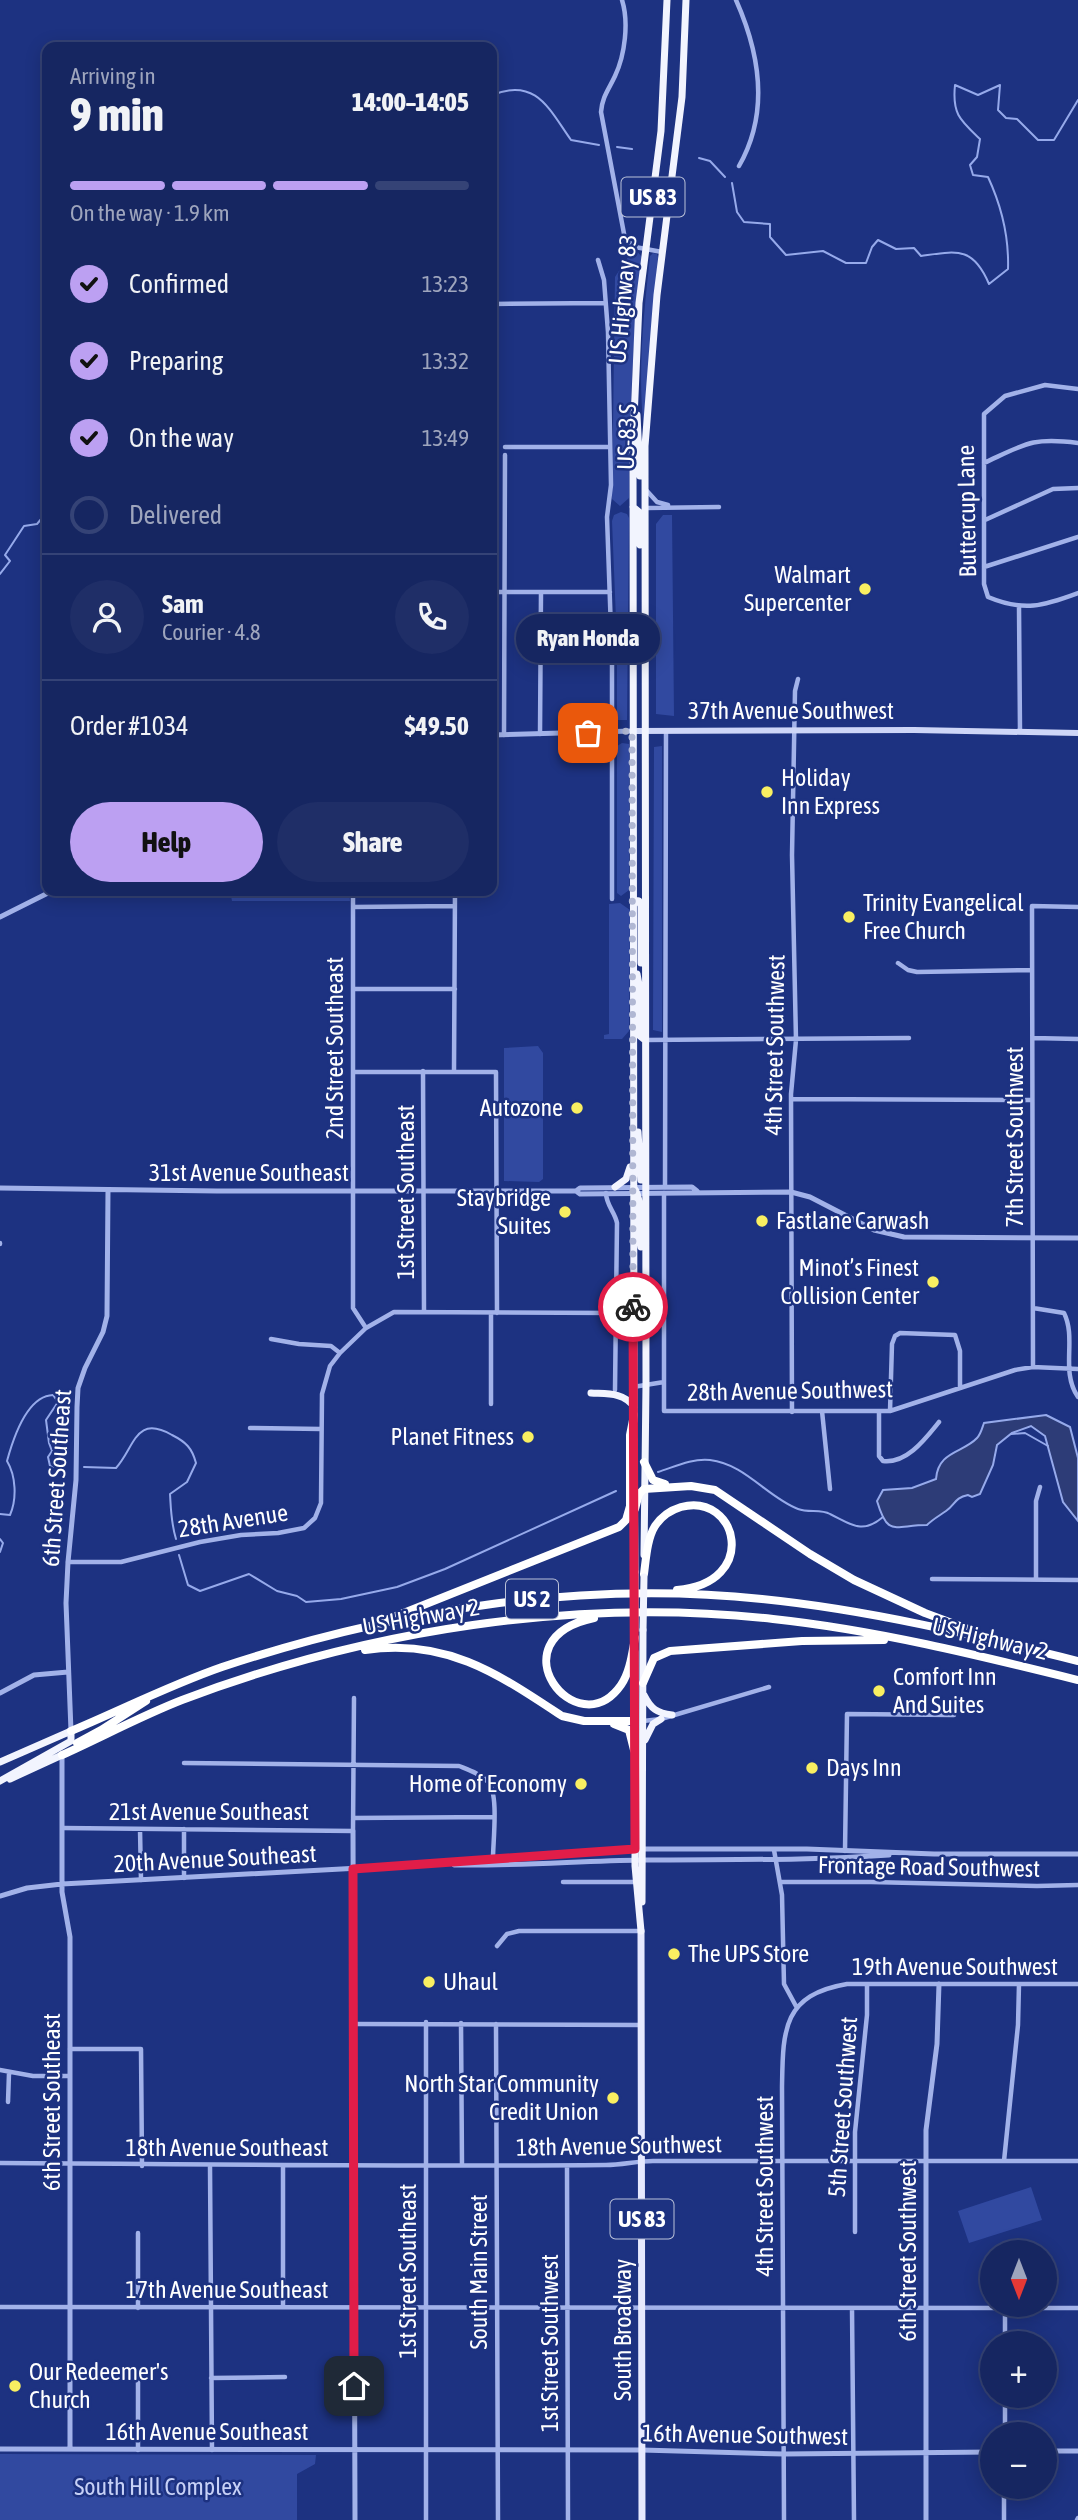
<!DOCTYPE html>
<html lang="en">
<head>
<meta charset="utf-8">
<style>
  body { margin:0; font-family:"Asap Condensed",sans-serif; background:#1f2e67; color:#f1f3f6; height:100vh; display:flex; flex-direction:column; font-size:26px; white-space:nowrap }
  * { box-sizing:border-box; margin:0 }
  p { font-size:23px; color:#9ea5bd }
  .icon { flex:none; width:38px; height:38px; fill:none; stroke:currentColor; stroke-width:2; stroke-linecap:round; stroke-linejoin:round }
  .map { position:relative; flex:1; overflow:hidden }
  .sheet { position:absolute; left:42px; top:42px; width:455px; height:854px; display:flex; flex-direction:column; background:#162661; border-radius:14px; box-shadow:0 4px 18px #0003,0 0 0 2px #354376 }
  .sheet>* { flex:none }
  .needle { width:46px; rotate:180deg }
  .buttons { position:absolute; left:980px; top:2240px; display:grid; gap:14px }
  .buttons a { display:grid; place-items:center; width:77px; height:77px; border-radius:50%; background:#162661; box-shadow:0 4px 18px #0003,0 0 0 2px #354376; font-size:35px }
  .pin { position:absolute; display:grid; place-items:center; width:60px; height:60px; color:#fff; margin:-30px; border-radius:14px; box-shadow:0 4px 10px #0006 }
  .courier { position:absolute; display:grid; place-items:center; width:70px; height:70px; margin:-35px; border:5px solid #e11d48; border-radius:50%; background:#fff; color:#222; box-shadow:0 2px 9px #0007 }
  .bubble { position:absolute; height:49px; border-radius:24px; background:#162661; box-shadow:0 4px 18px #0003,0 0 0 2px #354376; font-size:23px; font-weight:800; line-height:49px; text-align:center }
  .headline em { font-style:normal; font-weight:800 }
  .headline div { display:flex; flex-direction:column-reverse }
  .headline { display:flex; align-items:center; justify-content:space-between; height:119px; padding:0 28px }
  h1 { font-size:46px; font-weight:800; line-height:52px }
  .bar { display:grid; grid-template-columns:repeat(4,1fr); gap:10px 7px; align-content:center; height:84px; padding:0 28px }
  .bar i { height:9px; border-radius:5px; background:#354376 }
  .bar .on { background:#bca0f2 }
  .bar p { grid-column:span 4 }
  .line { display:flex; align-items:center; gap:18px; padding:0 28px; border-top:2px solid #354376 }
  .line div { flex:1 }
  .round { display:grid; place-items:center; flex:none; width:74px; height:74px; border-radius:37px; background:#1f2e67 }
  ol { padding:0 28px; list-style:none }
  li { display:flex; align-items:center; gap:21px; height:77px }
  li p { margin-inline-start:auto }
  li .icon { padding:7px; border-radius:50%; background:#bca0f2; color:#111; stroke-width:4 }
  li:last-child { color:#9ea5bd }
  li i { width:38px; height:38px; border:4px solid #354376; border-radius:50% }
  .cta { display:flex; gap:14px; margin-top:auto; padding:14px 28px }
  .cta a { flex:1; height:80px; border-radius:42px; background:#bca0f2; color:#111; font-size:28px; font-weight:800; line-height:80px; text-align:center }
  .cta a+a { background:#1f2e67; color:#f1f3f6 }
  .map>svg:first-child { display:block }
</style>
</head>
<body>
<div class="map">
<svg width="1078" height="2520" viewBox="0 0 1078 2520">
  <rect width="100%" height="100%" fill="#1d3281"/>
  <path fill="#3149a0" d="M634 248 642 257C632 337 630 417 629 498L620 506 612 499 615 277Z
    M653 253 657 254 658 257 644 431C637 372 644 314 650 256Z
    M621 512 627 514 629 518 627 720H617V644L612 521 614 515Z
    M663 515H672L674 716 656 714V524Z
    M622 743 629 744V890L621 896 617 893V746Z
    M662 746V1032L653 1030 654 747Z
    M230 891H349L350 901H232Z
    M620 903 630 910 629 1031 622 1039H604V1035L609 1034V904Z
    M538 1046 543 1053V1179L539 1182 504 1181V1048Z
    M1031 2187 1042 2220 969 2243 958 2211Z
    M0 2454 316 2455 315 2464 297 2474V2520H0Z"/>
  <path fill="#2d3c77" stroke="#96aaeb" stroke-width="2" d="M1046 1415 1070 1427 1078 1458V1521L1063 1502 1045 1436 1031 1426 1012 1433 997 1445 993 1465 980 1494 972 1497 968 1495C954 1498 956 1504 946 1511 939 1516 933 1519 927 1525 894 1525 888 1538 877 1501L883 1490 912 1488 936 1479C938 1451 963 1453 977 1438 981 1434 982 1428 984 1423Z"/>
  <g fill="none" stroke-linecap="round" stroke-linejoin="round">
    <path stroke="#96aaeb" stroke-width="2" d="M492 95C536 77 549 109 571 140L599 145
      M617 147 632 149
      M699 158 710 161 725 177
      M732 183 737 212 744 222 770 224V237L786 255 823 251 846 263H866L872 247 878 240 896 249 914 248 921 256C957 251 973 246 989 284L1008 269C1009 238 1001 205 988 177L973 175 970 165 977 157 980 139C960 120 952 114 955 85L978 95 1000 85 998 110 1006 118 1017 119 1038 140H1054L1078 100
      M0 574 10 561 5 555 24 526 37 524 47 512
      M1011 1434 1025 1433 1048 1446
      M84 1467 116 1468C135 1447 135 1414 172 1435 186 1442 192 1448 196 1463L187 1482 170 1494C171 1510 171 1523 176 1539
      M658 1472C674 1467 692 1458 710 1460 745 1464 767 1497 798 1509 808 1513 821 1509 830 1514 851 1524 862 1535 883 1517
      M0 1514 10 1515C17 1499 16 1476 7 1461 13 1439 27 1396 53 1395L58 1402 46 1420 49 1443 52 1451 48 1457 50 1466 53 1467 67 1465
      M0 1539 3 1543 0 1552
      M179 1555 188 1585 200 1591 249 1574 277 1591 297 1596 306 1602 341 1599 397 1587 445 1569 616 1491"/>
    <path stroke="#a2b2e9" stroke-width="4.5" d="M622 0C629 22 625 55 615 76 609 89 602 97 601 112L625 239 635 247 662 252
      M736 0C760 54 770 112 739 166
      M598 260 604 280 608 332 611 485 607 517 612 659V899
      M492 304 606 303
      M1078 389 1045 385 1005 396 984 414V584L988 597C1024 612 1043 606 1078 593
      M505 447H610
      M984 463C1025 444 1032 437 1078 443
      M647 491 657 502 668 505
      M646 508 719 507
      M985 520 1053 489 1078 488
      M984 567 1078 537
      M492 592H610
      M1019 607 1020 732
      M540 734 541 592
      M504 735 505 455
      M353 891V1308L366 1328
      M353 907 455 906
      M898 963 908 970 917 972 1032 970
      M353 989H455
      M1033 1038 1078 1039
      M646 1040 909 1038
      M423 1071 424 1312
      M454 1071 455 891
      M353 1072H496L497 1313
      M792 1099 1032 1100
      M665 1187 666 732
      M606 1193C606 1205 615 1212 617 1223L615 1390
      M664 1193V1411H890L1015 1370 1033 1367 1078 1369
      M0 1244V1243
      M1033 1308 1064 1313C1077 1339 1060 1371 1078 1397
      M491 1313V1404
      M271 1339 299 1344 331 1346 340 1353 366 1328 394 1312 615 1313
      M1033 1367 1032 906 1078 907
      M633 1387 664 1382
      M822 1411 830 1489
      M879 1411V1456L883 1461C907 1464 926 1438 939 1422
      M890 1411 892 1344 895 1336 900 1333 955 1335 960 1351V1388
      M792 1412 791 1094 796 1040 792 855 795 691 798 679
      M250 1428 321 1429
      M68 1562H121L200 1542 241 1535 278 1533 304 1528 315 1518 321 1503 322 1394 330 1366 340 1353
      M1036 1578V1501L1040 1487
      M932 1579 1078 1580
      M643 1721 661 1719 769 1687
      M184 1763 459 1766C469 1770 481 1774 488 1782 499 1793 493 1841 493 1858
      M353 1818 494 1817
      M63 1828 353 1831 354 1698
      M140 1829 141 1880
      M774 1850 782 1895 784 1984 797 2008
      M845 1851 847 1714 954 1715
      M184 1878V1829
      M563 1882H636
      M780 1882H871L1037 1886 1078 1885
      M497 1946 507 1934 519 1931H640
      M426 2022V2520
      M461 2023 462 2165
      M353 2024 641 2025
      M496 2024 498 2520
      M70 2049H141L142 2166
      M0 2070 33 2076H69
      M8 2102 9 2073
      M1004 2161 1018 2025 1019 1984
      M0 2163C202 2164 404 2167 606 2165 622 2165 637 2161 653 2161H1078
      M210 2166 212 2450
      M567 2166 568 2520
      M855 2232V2132L867 2015V1984
      M283 2306V2166
      M0 2307 1078 2308
      M1005 2307V2343
      M138 2308V2233
      M852 2308 854 2520
      M138 2375V2450
      M211 2378 285 2377
      M1005 2396V2434
      M784 2520 782 2087C783 2031 782 1995 847 1984H1078
      M1004 2520V2487
      M1077 2520 1078 2518"/>
    <path stroke="#a2b2e9" stroke-width="5" d="M492 735 632 731
      M0 917 52 891
      M0 1188 217 1191H576L580 1194 791 1192 810 1197 874 1230 904 1237 1078 1238
      M576 1191 580 1188 692 1187 697 1191
      M0 1693 34 1675 68 1672
      M71 1731 66 1603 68 1562 76 1480 77 1407 78 1388 85 1368 103 1332 107 1316 108 1190
      M62 1755V1892L70 1937V2449
      M353 1831 355 2520
      M454 1865C517 1866 579 1861 642 1860 724 1859 806 1861 889 1855
      M0 1896 27 1888 62 1884 433 1864 493 1858 628 1849H807L934 1854H1078
      M0 2449 642 2450 784 2454 992 2452
      M1045 2451H1078
      M926 2520V2130L937 2044 939 1984"/>
    <path stroke="#ced6f7" stroke-width="6" d="M632 731 914 730 1078 733"/>
    <path stroke="#e6e9fe" stroke-width="7" d="M641 1931 642 2520"/>
    <path stroke="#f2f4fe" stroke-width="7" d="M637 415 640 476
      M633 507 639 512 640 545
      M633 900 639 901 641 906V963
      M637 974 640 990V1036L645 1040
      M638 1132 641 1180
      M615 1187 626 1179 630 1167
      M634 1188C643 1198 639 1232 641 1247
      M591 1393C606 1394 624 1392 634 1407
      M634 1421 633 442 639 303 661 131 667 0
      M634 1440 635 1572
      M644 1555 646 1385 645 446 657 295 682 97 686 0
      M635 1652V1866L641 1931
      M644 1695C651 1709 657 1713 672 1715
      M645 1740 653 1724 661 1719
      M0 1762 71 1731V1741L0 1781
      M10 1779 62 1755
      M642 1902 643 1630"/>
    <path stroke="#fff" stroke-width="8" d="M644 1462 653 1480 665 1484
      M635 1509 639 1494 644 1489 691 1486 715 1490 810 1554 854 1580 925 1613 968 1629
      M644 1574C646 1559 647 1539 655 1526 661 1517 671 1510 681 1507 738 1492 760 1583 677 1590
      M594 1618C493 1639 577 1748 621 1685 630 1672 632 1654 635 1638
      M381 1622 619 1527 626 1520 630 1506V1435L634 1415
      M365 1650C446 1638 497 1673 562 1716L584 1721H634
      M643 1683 654 1658 670 1651 802 1641 884 1640
      M614 1724 629 1730 634 1750
      M71 1731C121 1710 170 1685 222 1667 394 1610 581 1580 762 1599 870 1610 973 1635 1078 1661
      M77 1743 101 1730 146 1701
      M62 1755C102 1737 141 1716 182 1700 366 1630 577 1597 773 1619 876 1630 977 1655 1078 1680"/>
    <path stroke="#f2f4fe" stroke-width="7" d="M635 1572V1630
      M643 1630 644 1577"/>
  </g>
  <g fill="none" stroke-linecap="round" stroke-linejoin="round">
    <path stroke="#b0b7d3" stroke-width="7" stroke-dasharray="0 12.6" d="M588 733 632 731 633 1307"/>
    <path stroke="#e11d48" stroke-width="9" d="M354 2386 353 1869 635 1849 633 1307"/>
  </g>
  <g fill="#f9ef61" stroke="#1d3281" stroke-width="2.5">
    <circle cx="865" cy="589" r="7"/>
    <circle cx="767" cy="792" r="7"/>
    <circle cx="849" cy="917" r="7"/>
    <circle cx="577" cy="1108" r="7"/>
    <circle cx="565" cy="1212" r="7"/>
    <circle cx="762" cy="1221" r="7"/>
    <circle cx="933" cy="1282" r="7"/>
    <circle cx="528" cy="1437" r="7"/>
    <circle cx="879" cy="1691" r="7"/>
    <circle cx="812" cy="1768" r="7"/>
    <circle cx="581" cy="1784" r="7"/>
    <circle cx="674" cy="1954" r="7"/>
    <circle cx="429" cy="1982" r="7"/>
    <circle cx="613" cy="2098" r="7"/>
    <circle cx="15" cy="2386" r="7"/>
  </g>
  <g text-anchor="middle" stroke-width="5" stroke-linejoin="round" paint-order="stroke">
    <g fill="#1d3281" stroke="#bbc2d9" stroke-width="2">
      <rect x="621.5" y="177.5" width="63" height="39" rx="5"/>
      <rect x="506" y="1579.5" width="52" height="39" rx="5"/>
      <rect x="610.5" y="2199.5" width="63" height="39" rx="5"/>
    </g>
    <g font-size="23" font-weight="bold" fill="#fff">
      <text x="653" y="205">US 83</text>
      <text x="532" y="1607">US 2</text>
      <text x="642" y="2227">US 83</text>
    </g>
    <g font-size="24" fill="#fff" stroke="#1d3281">
      <text transform="translate(623 299) rotate(-85)" y="8">US Highway 83</text>
      <text transform="translate(627 437) rotate(-88)" y="8">US-83 S</text>
      <text transform="translate(967 511) rotate(-91)" y="8">Buttercup Lane</text>
      <text x="791" y="719">37th Avenue Southwest</text>
      <text transform="translate(775 1045) rotate(-89)" y="8">4th Street Southwest</text>
      <text transform="translate(335 1048) rotate(-90)" y="8">2nd Street Southeast</text>
      <text transform="translate(1015 1137) rotate(-90)" y="8">7th Street Southwest</text>
      <text x="249" y="1181">31st Avenue Southeast</text>
      <text transform="translate(406 1192) rotate(-90)" y="8">1st Street Southeast</text>
      <text transform="translate(790 1391) rotate(-1)" y="8">28th Avenue Southwest</text>
      <text transform="translate(57 1478) rotate(-86)" y="8">6th Street Southeast</text>
      <text transform="translate(233 1521) rotate(-9)" y="8">28th Avenue</text>
      <text transform="translate(421 1617) rotate(-10)" y="8">US Highway 2</text>
      <text transform="translate(990 1639) rotate(13)" y="8">US Highway 2</text>
      <text x="209" y="1820">21st Avenue Southeast</text>
      <text transform="translate(215 1859) rotate(-3)" y="8">20th Avenue Southeast</text>
      <text transform="translate(929 1867) rotate(1)" y="8">Frontage Road Southwest</text>
      <text x="955" y="1975">19th Avenue Southwest</text>
      <text transform="translate(52 2102) rotate(-90)" y="8">6th Street Southeast</text>
      <text transform="translate(843 2107) rotate(-86)" y="8">5th Street Southwest</text>
      <text transform="translate(619 2146) rotate(-1)" y="8">18th Avenue Southwest</text>
      <text x="227" y="2156">18th Avenue Southeast</text>
      <text transform="translate(765 2186) rotate(-90)" y="8">4th Street Southwest</text>
      <text transform="translate(908 2251) rotate(-90)" y="8">6th Street Southwest</text>
      <text transform="translate(408 2271) rotate(-90)" y="8">1st Street Southeast</text>
      <text transform="translate(479 2272) rotate(-90)" y="8">South Main Street</text>
      <text x="227" y="2298">17th Avenue Southeast</text>
      <text transform="translate(623 2330) rotate(-90)" y="8">South Broadway</text>
      <text transform="translate(550 2343) rotate(-90)" y="8">1st Street Southwest</text>
      <text x="207" y="2440">16th Avenue Southeast</text>
      <text transform="translate(745 2435) rotate(1)" y="8">16th Avenue Southwest</text>
    </g>
    <g font-size="24" fill="#fff" stroke="#1d3281" text-anchor="start">
      <text x="851" y="583" text-anchor="end">Walmart<tspan x="851" dy="28">Supercenter</tspan></text>
      <text x="781" y="786">Holiday<tspan x="781" dy="28">Inn Express</tspan></text>
      <text x="863" y="911">Trinity Evangelical<tspan x="863" dy="28">Free Church</tspan></text>
      <text x="563" y="1116" text-anchor="end">Autozone</text>
      <text x="551" y="1206" text-anchor="end">Staybridge<tspan x="551" dy="28">Suites</tspan></text>
      <text x="776" y="1229">Fastlane Carwash</text>
      <text x="919" y="1276" text-anchor="end">Minot’s Finest<tspan x="919" dy="28">Collision Center</tspan></text>
      <text x="514" y="1445" text-anchor="end">Planet Fitness</text>
      <text x="893" y="1685">Comfort Inn<tspan x="893" dy="28">And Suites</tspan></text>
      <text x="826" y="1776">Days Inn</text>
      <text x="567" y="1792" text-anchor="end">Home of Economy</text>
      <text x="688" y="1962">The UPS Store</text>
      <text x="443" y="1990">Uhaul</text>
      <text x="599" y="2092" text-anchor="end">North Star Community<tspan x="599" dy="28">Credit Union</tspan></text>
      <text x="29" y="2380">Our Redeemer's<tspan x="29" dy="28">Church</tspan></text>
    </g>
    <g font-size="24" fill="#c7d1f7" stroke="#1d3281">
      <text x="158" y="2495">South Hill Complex</text>
    </g>
  </g>
</svg>
<div class="buttons">
<a><svg class="needle" viewBox="-14 -14 28 28"><path d="M0-13l5 13h-10z" fill="#e53935"/><path d="M0 13l5-13h-10z" fill="#9ea5bd"/></svg></a>
<a>+</a>
<a>−</a>
</div>
<div class="pin" style="left:588px;top:733px;background:#ea580c"><svg class="icon" aria-label="bag" viewBox="0 0 24 24"><path d="M5 8h14l-1 12H6zM9 8a3 3 0 0 1 6 0"/></svg></div>
<div class="pin" style="left:354px;top:2386px;background:#1f2937"><svg class="icon" aria-label="home" viewBox="0 0 24 24"><path d="M3 11l9-7 9 7M6 9v11h12V9"/></svg></div>
<div class="courier" style="left:633px;top:1307px"><svg class="icon" aria-label="bike" viewBox="0 0 24 24"><circle cx="6" cy="16" r="4"/><circle cx="18" cy="16" r="4"/><path d="M6 16l4-8h5l3 8M10 8l3 8H6M13 5h3"/></svg></div>
<div class="bubble" style="left:516px;top:614px;width:144px">Ryan Honda</div>
<section class="sheet">
<div class="headline"><div><h1>9 min</h1><p>Arriving in</p></div><em>14:00–14:05</em></div>
<div class="bar"><i class="on"></i><i class="on"></i><i class="on"></i><i></i><p>On the way · 1.9 km</p></div>
<ol>
<li><svg class="icon" aria-label="check" viewBox="0 0 24 24"><path d="M5 12l5 5 9-10"/></svg>Confirmed<p>13:23</p></li>
<li><svg class="icon" aria-label="check" viewBox="0 0 24 24"><path d="M5 12l5 5 9-10"/></svg>Preparing<p>13:32</p></li>
<li><svg class="icon" aria-label="check" viewBox="0 0 24 24"><path d="M5 12l5 5 9-10"/></svg>On the way<p>13:49</p></li>
<li><i></i>Delivered</li>
</ol>
<div class="line" style="height:126px"><a class="round"><svg class="icon" aria-label="person" viewBox="0 0 24 24"><circle cx="12" cy="8" r="4"/><path d="M4 21q1-7 8-7t8 7"/></svg></a><div><b>Sam</b><p>Courier · 4.8</p></div><a class="round"><svg class="icon" aria-label="phone" viewBox="0 0 24 24"><path d="M5 4h4l2 5-3 2q2 4 5 5l2-3 5 2v4C11 20 4 13 5 4z"/></svg></a></div>
<div class="line" style="height:91px"><div>Order #1034</div><b>$49.50</b></div>
<div class="cta"><a>Help</a><a>Share</a></div>
</section>
</div>
</body>
</html>
